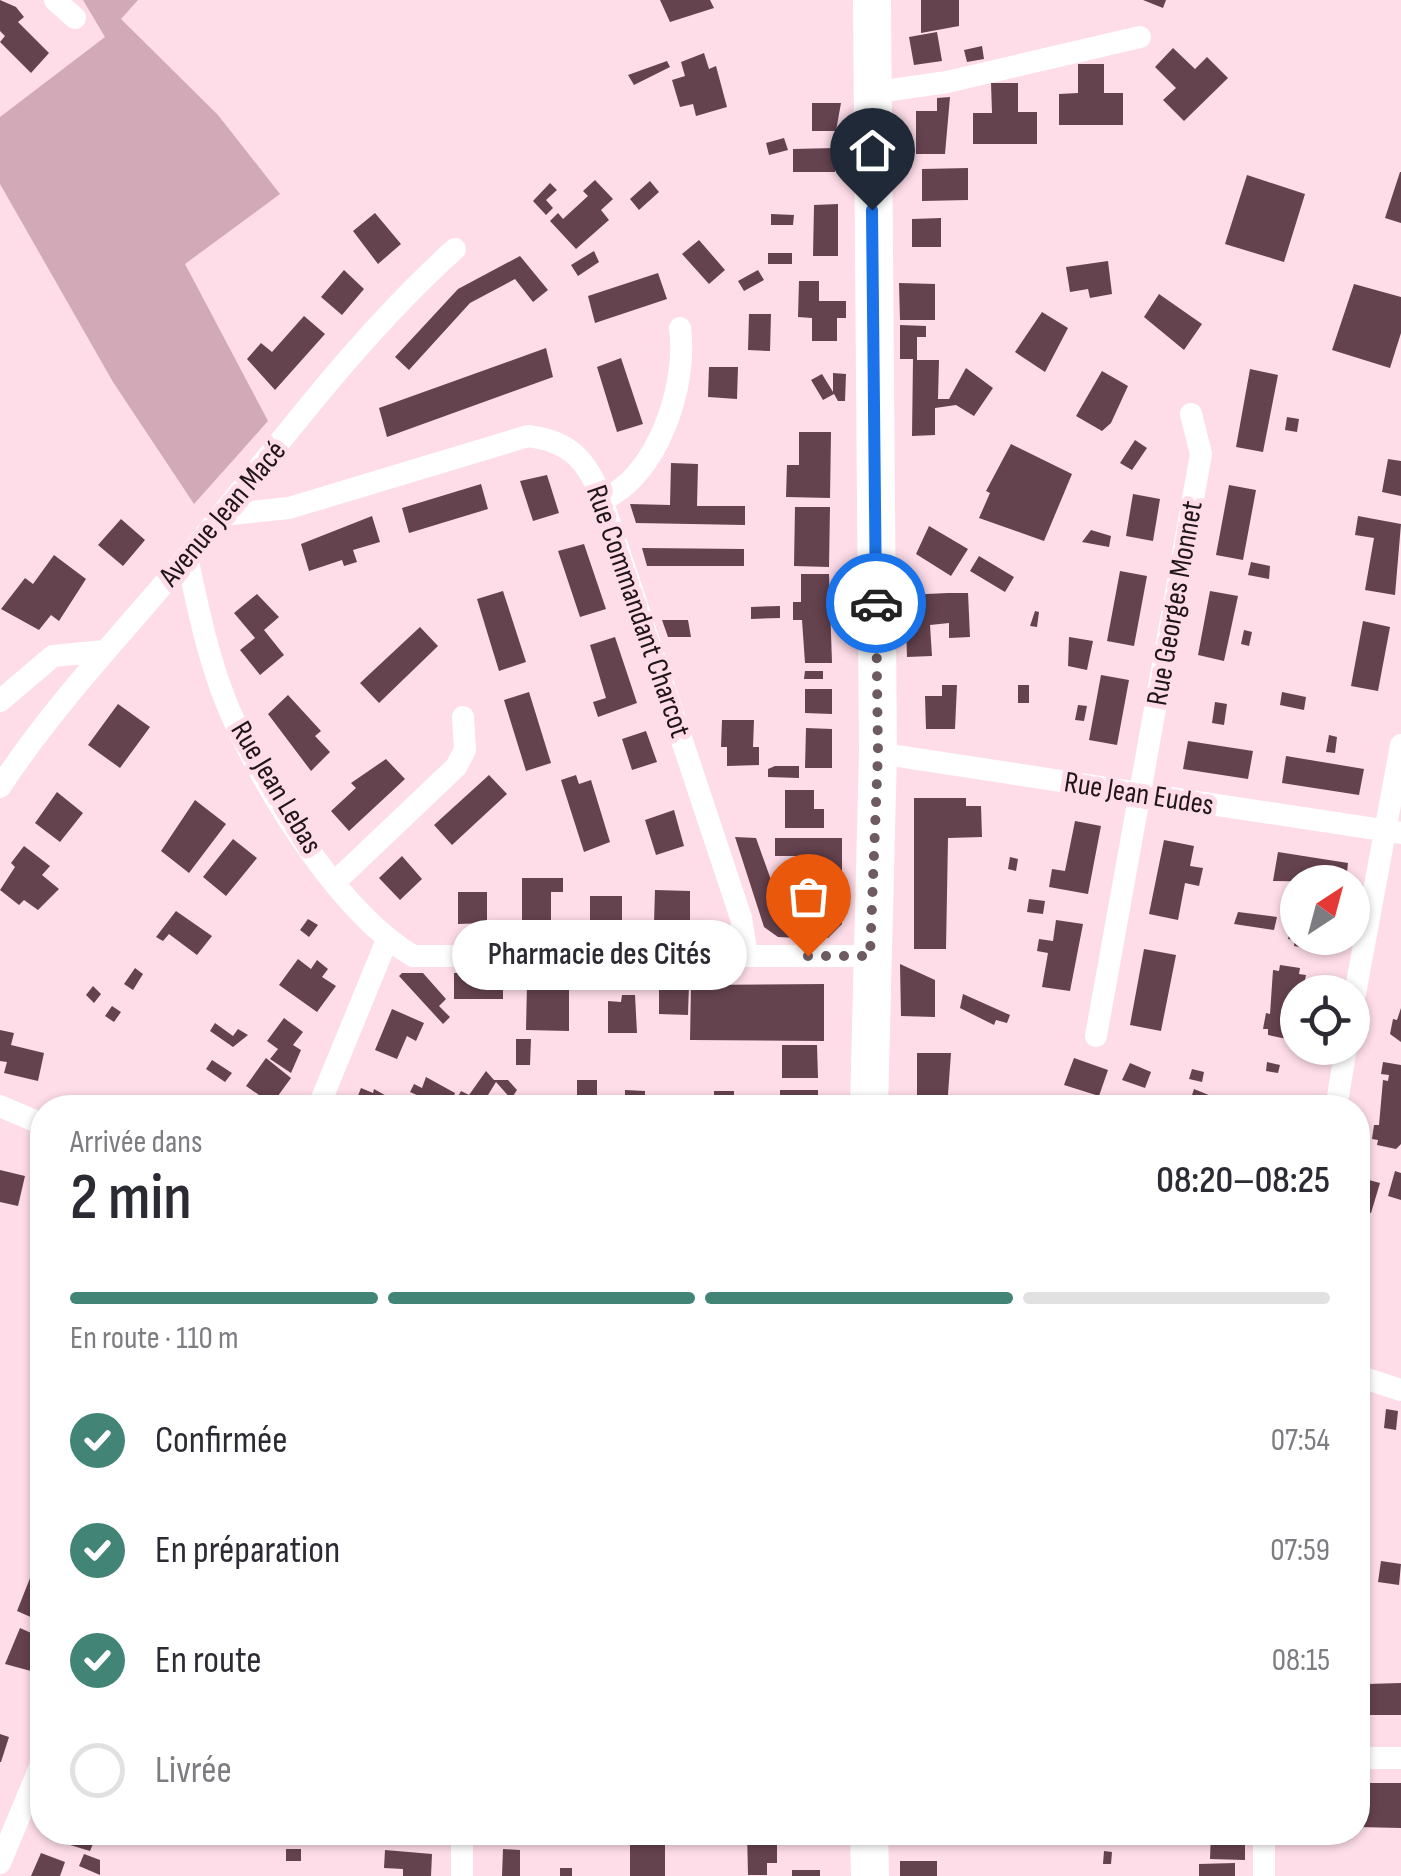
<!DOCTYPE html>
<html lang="fr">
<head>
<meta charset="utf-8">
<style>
  body { margin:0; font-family:"Sofia Sans Condensed",sans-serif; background:#f2f2f3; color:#2b2b33; height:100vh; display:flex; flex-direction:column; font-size:38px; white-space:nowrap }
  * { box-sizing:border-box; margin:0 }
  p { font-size:32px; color:#7c7c81 }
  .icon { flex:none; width:55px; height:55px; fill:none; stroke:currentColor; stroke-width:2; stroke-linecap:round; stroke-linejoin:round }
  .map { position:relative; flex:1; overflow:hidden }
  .sheet { position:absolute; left:30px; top:1095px; width:1340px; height:750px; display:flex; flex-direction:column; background:#fff; border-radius:40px; box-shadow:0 2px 8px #0004 }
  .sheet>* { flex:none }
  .needle { width:65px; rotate:36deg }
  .tools { position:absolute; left:1280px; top:865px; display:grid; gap:20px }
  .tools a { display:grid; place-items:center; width:90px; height:90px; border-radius:50%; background:#fff; box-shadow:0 2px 8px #0004; font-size:50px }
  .pin { position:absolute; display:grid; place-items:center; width:85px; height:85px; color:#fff; margin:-102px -42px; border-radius:50% 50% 50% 0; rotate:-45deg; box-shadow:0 0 10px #0007 }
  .pin .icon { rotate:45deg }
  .courier { position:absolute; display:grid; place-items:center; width:100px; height:100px; margin:-50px; border:8px solid #1a73e8; border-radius:50%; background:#fff; color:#222; box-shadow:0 2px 12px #0007 }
  .bubble { position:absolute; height:70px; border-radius:35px; background:#fff; box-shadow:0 2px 8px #0004; font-size:32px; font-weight:600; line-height:70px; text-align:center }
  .headline em { font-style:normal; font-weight:600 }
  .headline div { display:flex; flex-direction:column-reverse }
  .headline { display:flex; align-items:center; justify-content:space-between; height:170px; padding:0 40px }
  h1 { font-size:65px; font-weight:600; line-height:75px }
  .bar { display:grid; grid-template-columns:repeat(4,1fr); gap:15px 10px; align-content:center; height:120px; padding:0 40px }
  .bar i { height:12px; border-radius:8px; background:#e1e1e2 }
  .bar .active { background:#428576 }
  .bar p { grid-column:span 4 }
  ol { padding:0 40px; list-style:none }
  li { display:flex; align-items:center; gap:30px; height:110px }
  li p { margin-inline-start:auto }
  li .icon { padding:10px; border-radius:50%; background:#428576; color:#fff; stroke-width:4 }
  li:last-child { color:#7c7c81 }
  li i { width:55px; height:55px; border:5px solid #e1e1e2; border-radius:50% }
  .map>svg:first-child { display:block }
</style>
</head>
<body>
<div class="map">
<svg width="1401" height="1876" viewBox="0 0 1401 1876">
  <rect width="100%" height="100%" fill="#fedde8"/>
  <path fill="#d2a9b6" d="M83 0H138L121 19 218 115 280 194 185 264 268 421 194 504 113 382 0 184V117L105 37Z"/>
  <path fill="#64424e" d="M0 0 16 7 24 17 18 22 49 53 31 73 0 42 5 36 0 31Z
    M660 0H710L714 8 670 22Z
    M921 0H959V26L921 33Z
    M1143 0H1166L1163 8Z
    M937 32 942 61 914 65 909 37Z
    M982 46 984 59 967 62 964 50Z
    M1173 48 1195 69 1207 57 1228 78 1184 121 1163 100 1176 88 1155 67Z
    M704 53 709 69 716 66 727 107 696 116 693 104 680 107 672 80 685 76 681 62Z
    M667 61 670 67 634 85 628 75Z
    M1078 64H1104V93H1123V125H1059V94L1078 93Z
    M991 83H1018V112H1037V144H973V113H992Z
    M950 97 945 154H916V111H937V98Z
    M812 103H841L836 131H812Z
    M784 138 788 150 769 155 766 143Z
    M835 148V172H793V149Z
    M968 168V200L922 201V169Z
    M1400 172H1401V223L1385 218Z
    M1247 175 1305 194 1284 262 1225 244Z
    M595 180 613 199 601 210 609 220 576 249 550 221 558 213 563 219 588 196 583 191Z
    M650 181 659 192 639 210 630 199Z
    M550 183 557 190 546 200 553 208 546 215 533 201Z
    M838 204V256H813L814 205Z
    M375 213 401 244 378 264 353 231Z
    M771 214 794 215 793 225H771Z
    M941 218V247H912V219Z
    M699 240 725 270 709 284 682 254Z
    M594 251 599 262 578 276 571 265Z
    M768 253H792V264H768Z
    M520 256 548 290 533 302 515 279 470 303 409 370 395 357 458 289Z
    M1108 261 1112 294 1090 298 1088 289 1070 292 1066 267Z
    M344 270 364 289 342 315 321 297Z
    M758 270 764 280 744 291 738 281Z
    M658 273 667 299 595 323 588 296Z
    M799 281H819V301H846V318H837V341H812V318L798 317Z
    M899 283 935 284V320H900Z
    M1354 284 1401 297V333L1390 368 1332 350Z
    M1159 294 1202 324 1184 350 1144 317Z
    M1042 312 1068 328 1045 372 1015 352Z
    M749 314H771L770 351 748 350Z
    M304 316 325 334 275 390 247 359 261 343 272 352Z
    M900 325 926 326V337H917V360H939L938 399H949L966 368 993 388 974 416 956 405 935 408V435L912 436 913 359H900Z
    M546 348 553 377 387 437 379 408Z
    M621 358 643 424 617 432 597 367Z
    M709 367H738L737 399 708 397Z
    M1250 369 1278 375 1263 452 1236 447Z
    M1102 371 1128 386 1111 423 1102 431 1076 416Z
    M833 373 846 374 845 401H838L834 394 823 400 811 380 822 374 833 392Z
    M1287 417 1299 419 1297 432 1285 430Z
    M799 432H831L830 498 786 497 787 465H799Z
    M1135 440 1147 448 1132 470 1120 463Z
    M1011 444 1072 474 1044 541 979 518 990 493 986 491Z
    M1388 459 1401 461V496L1382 492Z
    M671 463 698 464 697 506H745V525L636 523 630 504 670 505Z
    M547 475 559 513 533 521 520 481Z
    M481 484 488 509 409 533 402 508Z
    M1229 485 1256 490 1243 560 1216 555Z
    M1133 494 1160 499 1153 541 1126 536Z
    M795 507H830L829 567 794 566Z
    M372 516 380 542 353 550 357 562 344 566 342 560 309 571 301 544Z
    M1358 516 1401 524 1395 595 1365 590 1374 538 1355 535Z
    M121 519 145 540 123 566 98 545Z
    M929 526 968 549 951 576 916 554Z
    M1091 530 1111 536 1109 547 1082 542Z
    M584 544 606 609 580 617 558 551Z
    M642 548 744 549V566H647Z
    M54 555 86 579 59 621 51 615 39 630 1 609 25 578 33 584Z
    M979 556 1014 577 1005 592 970 571Z
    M1251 562 1270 566 1269 579 1248 575Z
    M1120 571 1147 576 1134 646 1107 641Z
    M801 574H829L832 663H805L802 620H793V602H801Z
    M503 591 526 662 499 671 477 599Z
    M1210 591 1238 596 1224 661 1198 655Z
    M948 593H968L970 637 949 638V623L930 625 932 656 907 657 905 595Z
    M257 594 279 617 264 630 284 655 260 675 240 650 255 638 234 613Z
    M780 606V618L751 619V607Z
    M1035 611 1039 612 1037 627 1030 626Z
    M662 620H688L691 637H668Z
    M1363 621 1390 627 1378 691 1351 686Z
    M420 627 438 646 379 703 360 683Z
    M1244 630 1252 632 1249 646 1241 644Z
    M615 637 637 703 598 717 593 702 606 698 590 645Z
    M1069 637 1093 641 1087 670 1068 666Z
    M805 671H823V679H804Z
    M1101 675 1129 680 1117 745 1089 740Z
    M942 685H957L955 729H926L925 696H942Z
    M1018 685H1029V703H1018Z
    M805 689H832V714L805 713Z
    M529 692 551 763 526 771 504 700Z
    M1282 692 1306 697 1304 710 1280 705Z
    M288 695 321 731 315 736 330 752 311 771 268 714Z
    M1215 702 1227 704 1224 725 1212 723Z
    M118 704 150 727 120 768 88 745Z
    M1078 705 1087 706 1084 721 1075 720Z
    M722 720H754L753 747H759V765L727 766V747H721Z
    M806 728 832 729V768H805Z
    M646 731 657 762 632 770 622 739Z
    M1329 735 1337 737 1335 753 1326 752Z
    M1188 741 1253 751 1248 779 1183 769Z
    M1286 756 1364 769 1359 795 1282 783Z
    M386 759 405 779 349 831 331 811 356 788 351 783Z
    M775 766H799V778L768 777V769Z
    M489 775 507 794 452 845 434 825Z
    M576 775 579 784 591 780 610 842 584 852 561 780Z
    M785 790H814V809H824V828H785Z
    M57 792 83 813 60 842 35 823Z
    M914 798H966V806H981L982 837 948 838 946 949H914Z
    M195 800 226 824 189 873 161 851Z
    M674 810 684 846 656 855 645 820Z
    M1075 821 1101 826 1088 894 1049 887 1052 869 1065 871Z
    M735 837 756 838 781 908 798 909V938L778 937 764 927Z
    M775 838H842V873H831V902H842V924L828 938H801L802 856H775Z
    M233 839 257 858 226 896 203 877Z
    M1164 840 1194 846 1190 866 1203 868 1199 886 1185 883 1178 920 1149 914Z
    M24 846 50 866 42 875 59 889 38 910 24 900 19 905 0 890 15 867 11 863Z
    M1278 852 1348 863 1346 882 1273 881Z
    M402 856 422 879 400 900 379 878Z
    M1010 857 1018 859 1016 871 1008 869Z
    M522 878H563V892H551V923H522Z
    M655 890 690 891V923H654Z
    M458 892H487V923L458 924Z
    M590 896H622V922L590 923Z
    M1029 899 1045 901 1043 914 1027 912Z
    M176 911 212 936 197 955 169 934 163 941 156 937Z
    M1238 912 1277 917 1274 930 1234 924Z
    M308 919 318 925 309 937 300 930Z
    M1056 920 1083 924 1070 991 1042 987 1048 953 1037 951 1039 939 1053 941Z
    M1290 931 1298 932V938L1334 939 1332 952 1294 946 1295 940 1288 939Z
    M1144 949 1176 955 1161 1031 1130 1025Z
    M298 959 311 969 317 960 328 969 322 977 336 986 317 1012 279 985Z
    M900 964 935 980V1017L901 1016Z
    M1280 965 1300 968 1299 974 1306 975 1303 990 1298 992 1295 1034 1289 1033 1287 1039 1268 1035V1029H1263L1266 1013 1270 1014 1273 970 1279 971Z
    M135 968 143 974 133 990 124 984Z
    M402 973H423L446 999 439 1006 450 1017 443 1024 399 976Z
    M454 973H503V999H454Z
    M527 984H569V1031L526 1030Z
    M659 984H689L688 1015 659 1014Z
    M824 984V1041L690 1040 691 985Z
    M93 986 101 994 94 1003 86 995Z
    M963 994 1010 1015 1007 1023 996 1020 994 1025 960 1008Z
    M622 995H635L637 1033H608V1001L621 1002Z
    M112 1006 121 1012 114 1022 105 1016Z
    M1401 1008V1042L1390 1034 1393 1019 1397 1020Z
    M392 1009 424 1023 416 1041 407 1036 397 1059 375 1050Z
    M284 1018 303 1032 293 1045 301 1050 291 1073 270 1059 278 1049 267 1041Z
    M215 1023 233 1036 238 1029 248 1035 233 1047 210 1031Z
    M0 1030 14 1033 11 1045 44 1053 38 1081 4 1073 7 1062 0 1061Z
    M516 1039H531L530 1065H516Z
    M782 1045H817L818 1078H782Z
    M917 1053H951L947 1108H917Z
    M266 1058 291 1078 272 1104 246 1086Z
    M1074 1058 1108 1070 1099 1096 1064 1085Z
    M212 1060 232 1073 225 1082 206 1069Z
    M1267 1062 1280 1065 1278 1073 1266 1071Z
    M1383 1062 1401 1065V1144L1396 1149 1377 1145 1378 1140 1372 1139 1374 1125H1379L1383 1080 1388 1081 1389 1075 1381 1074Z
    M1130 1063 1151 1072 1145 1088 1122 1080Z
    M1192 1069 1204 1072 1202 1082 1189 1079Z
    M486 1071 494 1080H508L517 1090 511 1099 496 1082 480 1108H452L461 1091 469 1095Z
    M426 1077 455 1093 450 1108H419V1096L410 1092 414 1084 422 1088Z
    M577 1080H597V1108H577Z
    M361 1088 373 1093 374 1089 408 1108H353Z
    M1194 1089 1238 1107V1108H1214L1191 1098Z
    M625 1090 645 1091V1108H625Z
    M780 1090H818V1108H780Z
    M714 1091H734V1101H714Z
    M0 1170 25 1176 18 1206 0 1202Z
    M1395 1171 1401 1173V1200L1388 1196Z
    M1358 1177 1380 1183 1371 1213 1358 1210Z
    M1386 1409 1398 1411 1396 1430 1384 1428Z
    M1381 1561 1401 1564 1399 1585 1378 1582Z
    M34 1568 42 1572V1622L17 1611Z
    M20 1628 38 1636 36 1641 42 1644V1674L5 1664Z
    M1401 1683V1715H1368L1367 1684Z
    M0 1734 9 1737 1 1762H0Z
    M1358 1783H1401V1828L1358 1827Z
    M49 1832H98L90 1851 47 1838Z
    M747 1832H777V1863H767V1875H748Z
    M1161 1832H1200V1839L1161 1840Z
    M1211 1832H1245V1860L1210 1859Z
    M630 1843 665 1844V1876H630Z
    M286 1849H301V1861H286Z
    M503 1849 520 1850V1876H502Z
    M385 1850 432 1854 431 1876H403V1869L384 1868Z
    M1104 1851 1112 1852 1111 1864H1103Z
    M41 1853 65 1862 60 1876H31Z
    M84 1854 100 1860V1875L79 1866Z
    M900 1861H937V1876H900Z
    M1235 1863V1876H1199V1864Z
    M560 1868H572V1876H560Z
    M792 1870H820V1876H792Z"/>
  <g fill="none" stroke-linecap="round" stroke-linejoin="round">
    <path stroke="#fff" stroke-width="22" d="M55 0 75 18
      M871 93 947 82 1140 37
      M602 500C658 477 688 384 680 328
      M222 515 289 508 528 436C570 441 588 461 602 500L741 918 747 956
      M187 557C199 613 211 674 237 727 273 802 341 913 413 956H870
      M0 701 53 656 105 651
      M878 753 1401 833
      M0 787C56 702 126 630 191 552 276 449 355 339 455 249
      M336 881 456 767 465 750 463 717
      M1352 1010 1401 745
      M1096 1036 1201 454 1191 414
      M0 1106 42 1124
      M318 1108 387 940
      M1336 1108 1346 1048
      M1358 1376 1401 1390
      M1358 1758H1401
      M1264 1832V1876
      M0 1863 42 1762
      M462 1876V1832"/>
    <path stroke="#fff" stroke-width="38" d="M869 1108 878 753 872 0
      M869 1832 870 1876"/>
  </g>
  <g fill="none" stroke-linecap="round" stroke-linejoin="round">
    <path stroke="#6e5b61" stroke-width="10" stroke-dasharray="0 18" d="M808 956H870L878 753 876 603"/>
    <path stroke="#1a73e8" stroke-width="12" d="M872 210 876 603"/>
  </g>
  <g text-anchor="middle" stroke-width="10" stroke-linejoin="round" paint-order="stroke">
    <g font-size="30" fill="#201519" stroke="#fedde8">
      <text transform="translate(222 513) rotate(-50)" y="10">Avenue Jean Macé</text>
      <text transform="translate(1174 603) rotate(-80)" y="10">Rue Georges Monnet</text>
      <text transform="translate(639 611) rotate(71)" y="10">Rue Commandant Charcot</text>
      <text transform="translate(277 787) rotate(59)" y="10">Rue Jean Lebas</text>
      <text transform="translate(1139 793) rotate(9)" y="10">Rue Jean Eudes</text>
    </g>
  </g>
</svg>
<div class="tools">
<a><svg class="needle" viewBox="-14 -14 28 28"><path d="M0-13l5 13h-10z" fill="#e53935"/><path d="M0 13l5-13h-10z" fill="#7c7c81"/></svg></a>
<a><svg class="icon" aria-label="locate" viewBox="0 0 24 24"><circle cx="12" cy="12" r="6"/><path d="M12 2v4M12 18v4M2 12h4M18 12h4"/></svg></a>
</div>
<div class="pin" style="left:808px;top:956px;background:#ea580c"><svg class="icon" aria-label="bag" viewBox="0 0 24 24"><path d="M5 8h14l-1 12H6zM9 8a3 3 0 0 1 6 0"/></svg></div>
<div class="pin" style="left:872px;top:210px;background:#1f2937"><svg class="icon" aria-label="home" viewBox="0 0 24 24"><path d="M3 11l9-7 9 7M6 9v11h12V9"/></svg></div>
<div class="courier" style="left:876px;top:603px"><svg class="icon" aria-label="car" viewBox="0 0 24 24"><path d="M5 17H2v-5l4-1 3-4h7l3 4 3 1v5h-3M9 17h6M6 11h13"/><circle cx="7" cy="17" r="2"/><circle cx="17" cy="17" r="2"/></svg></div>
<div class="bubble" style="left:452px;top:920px;width:295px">Pharmacie des Cités</div>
<section class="sheet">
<div class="headline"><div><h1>2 min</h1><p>Arrivée dans</p></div><em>08:20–08:25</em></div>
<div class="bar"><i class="active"></i><i class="active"></i><i class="active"></i><i></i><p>En route · 110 m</p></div>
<ol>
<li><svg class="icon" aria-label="check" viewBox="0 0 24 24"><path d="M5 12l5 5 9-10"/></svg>Confirmée<p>07:54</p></li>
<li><svg class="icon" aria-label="check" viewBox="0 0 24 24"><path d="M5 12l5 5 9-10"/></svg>En préparation<p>07:59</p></li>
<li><svg class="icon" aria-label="check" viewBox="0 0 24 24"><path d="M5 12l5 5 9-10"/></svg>En route<p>08:15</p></li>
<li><i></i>Livrée</li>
</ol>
</section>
</div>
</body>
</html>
